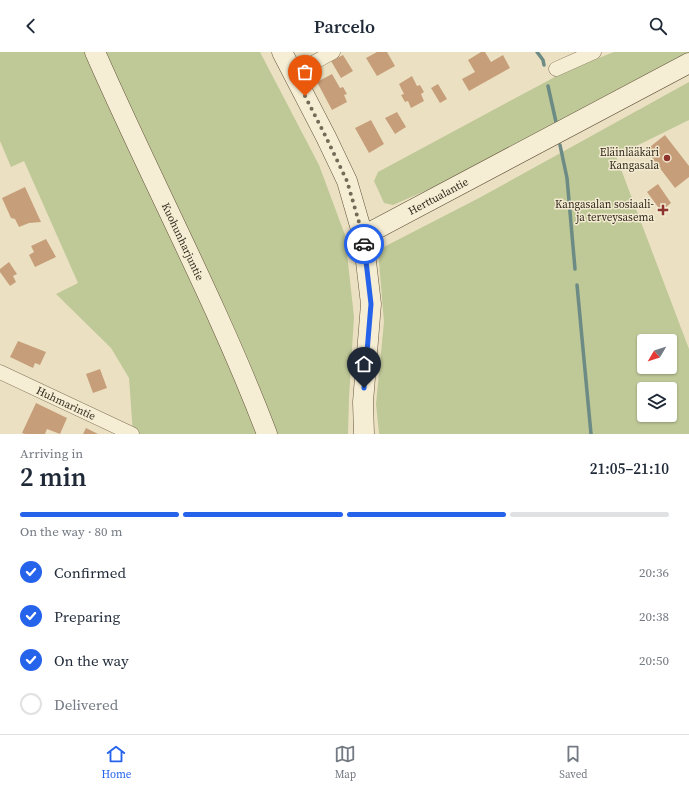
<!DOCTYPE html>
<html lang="en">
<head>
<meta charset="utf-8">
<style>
  body { margin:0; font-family:"Source Serif 4",serif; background:#f6f6f7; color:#1f2937; height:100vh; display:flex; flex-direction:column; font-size:15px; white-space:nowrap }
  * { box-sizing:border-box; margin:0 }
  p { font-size:13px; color:#747a83 }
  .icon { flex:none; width:22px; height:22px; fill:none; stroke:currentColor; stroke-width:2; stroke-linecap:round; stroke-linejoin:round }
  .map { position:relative; height:382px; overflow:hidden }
  .drawer { display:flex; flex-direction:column; background:#fff; flex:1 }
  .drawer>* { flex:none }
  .needle { width:26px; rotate:231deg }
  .tools { position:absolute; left:637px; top:282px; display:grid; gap:8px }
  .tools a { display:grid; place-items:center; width:40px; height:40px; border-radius:4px; background:#fff; box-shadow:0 1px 3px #0004; font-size:20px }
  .pin { position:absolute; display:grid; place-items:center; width:34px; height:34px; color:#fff; margin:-41px -17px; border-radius:50% 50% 50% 0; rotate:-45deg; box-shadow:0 0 4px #0007 }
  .pin .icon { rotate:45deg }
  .courier { position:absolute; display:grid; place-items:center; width:40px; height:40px; margin:-20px; border:3px solid #2563eb; border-radius:50%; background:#fff; color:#222; box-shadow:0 1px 5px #0007 }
  .summary em { font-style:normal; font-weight:600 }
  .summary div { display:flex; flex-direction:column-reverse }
  .summary { display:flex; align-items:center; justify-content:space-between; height:68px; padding:0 20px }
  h1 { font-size:26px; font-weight:600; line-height:30px }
  .bar { display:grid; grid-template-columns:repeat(4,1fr); gap:6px 4px; align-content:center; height:48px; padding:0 20px }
  .bar i { height:5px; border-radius:3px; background:#e0e1e3 }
  .bar .current { background:#2563eb }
  .bar p { grid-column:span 4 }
  ol { padding:0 20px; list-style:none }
  li { display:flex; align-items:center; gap:12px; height:44px }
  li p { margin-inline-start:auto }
  li .icon { padding:4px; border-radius:50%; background:#2563eb; color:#fff; stroke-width:4 }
  li:last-child { color:#747a83 }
  li i { width:22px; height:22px; border:2px solid #e0e1e3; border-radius:50% }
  header { display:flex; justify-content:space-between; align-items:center; height:52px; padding:0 20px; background:#fff; font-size:18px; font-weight:600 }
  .menu { display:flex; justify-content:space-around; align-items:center; height:56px; border-top:1px solid #e0e1e3; background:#fff; font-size:11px; color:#747a83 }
  .menu a { display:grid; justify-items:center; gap:2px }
  .menu .current { color:#2563eb }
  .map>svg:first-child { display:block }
</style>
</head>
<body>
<header><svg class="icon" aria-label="back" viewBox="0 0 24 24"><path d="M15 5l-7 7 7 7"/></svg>Parcelo<svg class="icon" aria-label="search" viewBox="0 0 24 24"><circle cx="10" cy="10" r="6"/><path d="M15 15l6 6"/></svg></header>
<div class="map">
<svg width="689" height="382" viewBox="0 0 689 382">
  <rect width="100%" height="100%" fill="#ebe1c2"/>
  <path fill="#bfc897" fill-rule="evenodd" d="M0 0H260L319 113 345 183 354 265 349 346 348 382H133L129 326 111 296 56 242 78 231 24 109 11 115 0 89Z
    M614 0H689V4L464 122 393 153 384 151 374 129 378 120 495 57 568 18Z
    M689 30V68L616 104 689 297V382H379L376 352 384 270 378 198 479 146ZM644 289H670V315H644ZM644 337H670V363H644Z"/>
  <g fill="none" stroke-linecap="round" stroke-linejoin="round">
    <path stroke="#6c8b85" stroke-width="3.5" d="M537 0 543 8 544 13
      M548 34 556 70
      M560 93 567 126 575 217
      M577 233 591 382"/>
  </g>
  <path fill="#c79e7a" d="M377 0H387L395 14 377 24 366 6Z
    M481 0H485L491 10 503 3 510 16 469 39 462 27 475 20 468 8Z
    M343 3 353 19 341 26 331 9Z
    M332 22 340 36 343 35 347 42 344 43 347 50 332 58 317 30Z
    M412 24 417 34 420 33 424 40 421 42 424 49 411 56 408 49 405 50 401 43 404 42 399 32Z
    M438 32 447 47 440 51 431 36Z
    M397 60 406 75 395 82 385 66Z
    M371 68 384 92 369 101 355 76Z
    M665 83 689 114V125L675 136 646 98Z
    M658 132 671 151 661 159 647 140Z
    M25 135 41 170 29 171 19 175 15 167 11 166 2 146Z
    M46 187 56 205 35 215 29 203 34 200 31 194Z
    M9 210 17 222 13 224 16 230 10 234 0 220V217Z
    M18 289 46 300 40 313 35 311 33 316 10 305Z
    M100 317 107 336 93 341 86 322Z
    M36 351 67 366 60 382 47 377 45 382H25L22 381Z
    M86 376 98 382H83Z"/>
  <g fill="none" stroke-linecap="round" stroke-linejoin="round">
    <g stroke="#83725a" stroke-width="15">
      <g id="street">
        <path d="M556 17 594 0"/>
        <path d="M293 22 333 0"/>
        <path id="s1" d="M0 320 132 382"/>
      </g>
    </g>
    <g stroke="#65543e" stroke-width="21">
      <g id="secondary">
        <path id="s2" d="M95 0C151 128 217 251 267 382"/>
        <path d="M282 0 326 85 347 129 363 184 371 252 363 350 364 382"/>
        <path id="s3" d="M363 184 689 11"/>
      </g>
    </g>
    <use href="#street" stroke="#f6eed4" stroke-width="14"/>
    <use href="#secondary" stroke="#f6eed4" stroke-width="20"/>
  </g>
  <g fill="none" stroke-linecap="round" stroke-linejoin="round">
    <path stroke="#746a57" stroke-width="4" stroke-dasharray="0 7.2" d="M305 44 326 85 347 129 363 184 364 192"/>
    <path stroke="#2563eb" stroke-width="5" d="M364 192 371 252 364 336"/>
  </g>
  <g fill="#8f332e" stroke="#f3ebd1" stroke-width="1.5">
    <circle cx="667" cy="106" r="4"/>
    <path d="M661 152h4v4h4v4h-4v4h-4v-4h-4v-4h4z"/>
  </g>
  <g text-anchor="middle" stroke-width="3" stroke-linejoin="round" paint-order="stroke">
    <g font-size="11" fill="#342a1e" stroke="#f3ebd1" text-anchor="end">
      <text x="659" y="104">Eläinlääkäri<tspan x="659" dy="13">Kangasala</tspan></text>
      <text x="654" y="156">Kangasalan sosiaali-<tspan x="654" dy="13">ja terveysasema</tspan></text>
    </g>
    <g font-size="11" fill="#342a1e" stroke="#f3ebd1">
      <text dy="4" stroke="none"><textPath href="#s3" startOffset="85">Herttualantie</textPath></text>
      <text dy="4" stroke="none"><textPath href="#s2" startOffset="209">Kuohunharjuntie</textPath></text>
      <text dy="4" stroke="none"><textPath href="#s1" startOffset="73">Huhmarintie</textPath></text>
    </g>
  </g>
</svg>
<div class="tools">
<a><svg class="needle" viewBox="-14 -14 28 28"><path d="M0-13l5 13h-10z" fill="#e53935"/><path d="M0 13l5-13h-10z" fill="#747a83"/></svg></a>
<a><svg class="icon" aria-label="layers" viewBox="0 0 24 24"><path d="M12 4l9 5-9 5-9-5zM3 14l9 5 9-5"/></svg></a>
</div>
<div class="pin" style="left:305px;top:44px;background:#ea580c"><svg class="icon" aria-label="bag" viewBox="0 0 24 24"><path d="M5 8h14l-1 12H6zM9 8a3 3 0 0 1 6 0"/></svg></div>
<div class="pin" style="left:364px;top:336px;background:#1f2937"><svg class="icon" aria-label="home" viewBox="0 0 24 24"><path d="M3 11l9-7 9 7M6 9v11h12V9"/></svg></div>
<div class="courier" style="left:364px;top:192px"><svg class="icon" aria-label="car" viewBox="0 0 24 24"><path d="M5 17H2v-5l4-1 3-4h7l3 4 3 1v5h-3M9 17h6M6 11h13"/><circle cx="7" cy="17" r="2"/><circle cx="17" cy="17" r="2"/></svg></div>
</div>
<section class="drawer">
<div class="summary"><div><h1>2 min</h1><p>Arriving in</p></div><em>21:05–21:10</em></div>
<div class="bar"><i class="current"></i><i class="current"></i><i class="current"></i><i></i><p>On the way · 80 m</p></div>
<ol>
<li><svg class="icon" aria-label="check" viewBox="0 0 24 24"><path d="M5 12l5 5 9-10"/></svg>Confirmed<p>20:36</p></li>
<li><svg class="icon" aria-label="check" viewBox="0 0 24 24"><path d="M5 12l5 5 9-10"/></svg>Preparing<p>20:38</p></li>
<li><svg class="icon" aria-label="check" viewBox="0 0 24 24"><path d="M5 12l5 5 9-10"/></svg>On the way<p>20:50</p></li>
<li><i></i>Delivered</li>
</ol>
</section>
<nav class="menu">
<a class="current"><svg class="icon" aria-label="home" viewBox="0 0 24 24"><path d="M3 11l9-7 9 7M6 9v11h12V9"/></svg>Home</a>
<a><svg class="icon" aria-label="map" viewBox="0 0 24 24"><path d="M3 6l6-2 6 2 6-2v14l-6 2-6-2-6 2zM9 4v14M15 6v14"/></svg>Map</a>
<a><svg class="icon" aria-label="saved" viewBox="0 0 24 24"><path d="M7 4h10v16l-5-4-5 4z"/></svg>Saved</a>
</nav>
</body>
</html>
